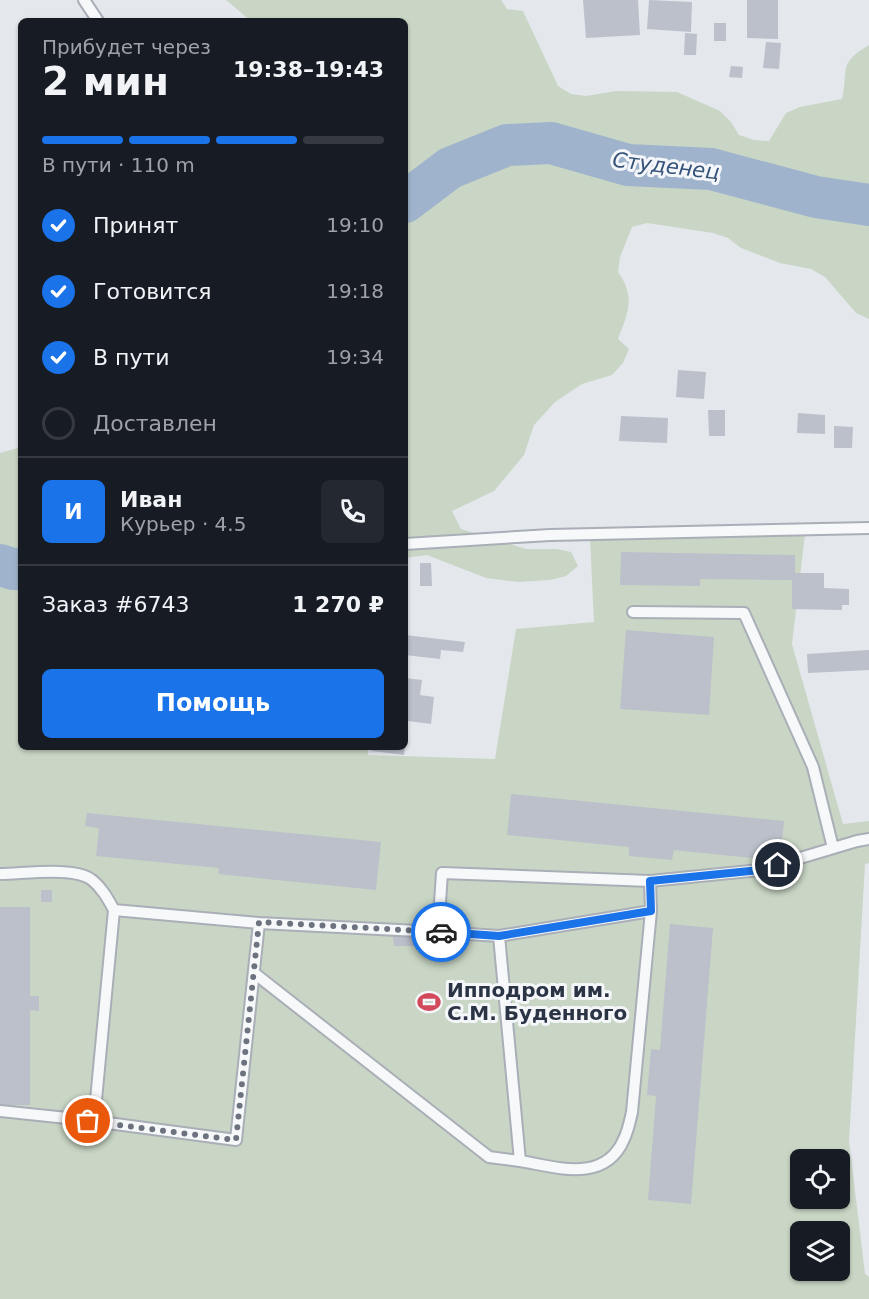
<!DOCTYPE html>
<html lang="ru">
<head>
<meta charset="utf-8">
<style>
  body { margin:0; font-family:"DejaVu Sans",sans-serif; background:#242831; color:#f1f3f6; height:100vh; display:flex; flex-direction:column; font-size:22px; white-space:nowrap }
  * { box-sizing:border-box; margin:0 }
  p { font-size:20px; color:#9ea1a6 }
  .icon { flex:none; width:33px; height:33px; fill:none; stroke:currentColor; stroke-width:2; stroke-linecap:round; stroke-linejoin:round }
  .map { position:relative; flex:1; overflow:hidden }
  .drawer { position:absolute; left:18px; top:18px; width:390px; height:732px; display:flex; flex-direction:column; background:#171b24; border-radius:9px; box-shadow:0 2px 4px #0004 }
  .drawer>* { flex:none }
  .tools { position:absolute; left:790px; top:1149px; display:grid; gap:12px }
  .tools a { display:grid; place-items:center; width:60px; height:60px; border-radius:9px; background:#171b24; box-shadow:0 2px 4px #0004; font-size:30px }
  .pin { position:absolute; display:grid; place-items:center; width:51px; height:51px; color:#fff; margin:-26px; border:3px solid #fff; border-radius:50%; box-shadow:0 2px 6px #0007 }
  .courier { position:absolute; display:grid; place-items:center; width:60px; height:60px; margin:-30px; border:4px solid #1a73e8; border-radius:50%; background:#fff; color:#222; box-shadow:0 2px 8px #0007 }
  .summary em { font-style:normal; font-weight:700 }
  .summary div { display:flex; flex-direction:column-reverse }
  .summary { display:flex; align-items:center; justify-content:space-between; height:102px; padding:0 24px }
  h1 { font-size:39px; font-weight:700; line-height:45px }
  .bar { display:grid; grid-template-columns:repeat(4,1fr); gap:9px 6px; align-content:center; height:72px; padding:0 24px }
  .bar i { height:8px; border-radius:4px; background:#363941 }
  .bar .active { background:#1a73e8 }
  .bar p { grid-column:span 4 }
  .line { display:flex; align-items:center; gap:15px; padding:0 24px; border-top:2px solid #363941 }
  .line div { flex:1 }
  .round { display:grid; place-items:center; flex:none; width:63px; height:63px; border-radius:9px; background:#242831 }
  ol { padding:0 24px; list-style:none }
  li { display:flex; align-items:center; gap:18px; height:66px }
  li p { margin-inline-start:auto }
  li .icon { padding:6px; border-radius:50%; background:#1a73e8; color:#fff; stroke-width:4 }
  li:last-child { color:#9ea1a6 }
  li i { width:33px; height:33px; border:3px solid #363941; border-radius:50% }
  .primary-button { display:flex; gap:12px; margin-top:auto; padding:12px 24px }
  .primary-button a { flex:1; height:69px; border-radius:9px; background:#1a73e8; color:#fff; font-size:24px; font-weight:700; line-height:69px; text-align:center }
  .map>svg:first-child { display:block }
</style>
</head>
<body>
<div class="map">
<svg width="869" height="1299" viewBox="0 0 869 1299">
  <rect width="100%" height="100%" fill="#e4e7ec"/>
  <path fill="#c9d6c5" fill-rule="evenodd" d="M226 0H501L507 9 523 11 558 86 571 94 586 96 616 91 677 92 720 111 731 122 739 135 754 140 769 141 786 113 800 107 842 99C849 69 837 64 869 45V319L856 313 825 277 811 269 780 263 741 248 728 238 713 233 647 223 632 227 620 257 618 272C636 297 628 313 618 339L629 349 623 363 612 375 582 384 555 402 534 425 524 455 494 491 452 511 461 529 526 549H557L571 552 578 566 566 576 550 580 518 582 486 578 427 555 405 558V21H251Z
    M21 447V747H368V755L495 759 516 629 594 622 590 539 805 534 792 644 843 824 869 821V863L865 864 849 1141 865 1274 869 1277V1299H0V453ZM801 1160H840V1198H801ZM801 1232H840V1270H801Z"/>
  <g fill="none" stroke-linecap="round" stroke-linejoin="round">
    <path stroke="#9fb4cc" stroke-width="42" d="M405 202 450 168 507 145 551 143 628 165 711 169 816 197 869 205
      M0 565 13 569H21"/>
  </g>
  <path fill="#bbc0ca" d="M583 0H638L640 35 586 38Z
    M649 0 692 2 691 32 647 29Z
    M747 0H778V39L747 38Z
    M714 23H726V41H714Z
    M685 33 697 34 696 55H684Z
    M766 42 781 43 779 69 763 68Z
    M731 66 743 67 742 78 729 77Z
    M678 370 706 372 704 399 676 397Z
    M708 410H725V436H709Z
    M798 413 825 415V434L797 433Z
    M621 416 668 418 667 443 619 441Z
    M834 426 853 427 852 448H834Z
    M621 552 795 555V573H824V588L849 589V605H842V610L792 609V580L700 579V586L620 585Z
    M420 563H431L432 586H420Z
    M626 630 714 637 709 715 620 709Z
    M405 635 465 642 463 652 441 650 440 659 405 655Z
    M869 650V670L808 673 807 654Z
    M405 678 422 680 420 695 434 697 431 724 408 721 407 734Z
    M372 747H405L404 755 372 751Z
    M511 794 784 821 780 861 674 850 672 860 629 856V847L507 835Z
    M87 813 381 842 376 890 218 874 219 868 96 856 99 828 85 826Z
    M41 890H52V902H41Z
    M0 907H30V996H39V1011L30 1010V1105H0Z
    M670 924 713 928 691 1204 648 1200 656 1096 647 1095 651 1049 660 1050Z
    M393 936H421V946H394Z"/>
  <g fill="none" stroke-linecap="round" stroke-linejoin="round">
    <g stroke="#a9aeb7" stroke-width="14">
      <path id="lane" d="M84 0 98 21
        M405 544 550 535 869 528
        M633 612 744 613 813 767 833 848
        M0 874C23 874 75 866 92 880 102 888 108 899 114 910
        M650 881 651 911 632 1112C630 1121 628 1131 624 1139 605 1184 556 1167 520 1161L499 936 438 932 442 873 650 881 760 870 857 841 869 839
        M499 936 651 911
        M254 973 489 1157 520 1161
        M0 1111 67 1118 82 1113 96 1100 114 910 259 923 438 932
        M70 1118 236 1140 259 923"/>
    </g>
    <use href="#lane" stroke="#f7f8fa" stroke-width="10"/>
  </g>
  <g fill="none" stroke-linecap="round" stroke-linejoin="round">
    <path stroke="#6c737f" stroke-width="6" stroke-dasharray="0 10.8" d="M88 1121 236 1140 259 922 441 932"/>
    <path stroke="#1a73e8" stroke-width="8" d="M441 932 499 936 651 911 650 881 760 870 778 865"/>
  </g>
  <defs>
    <g id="stadium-bare" transform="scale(1.8)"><path d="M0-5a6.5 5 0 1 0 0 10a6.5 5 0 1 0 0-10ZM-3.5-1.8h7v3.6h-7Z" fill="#d1495b" stroke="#f4f6f9" stroke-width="2.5" paint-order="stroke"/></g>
  </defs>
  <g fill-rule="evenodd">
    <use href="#stadium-bare" x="429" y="1002"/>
  </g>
  <g text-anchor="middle" stroke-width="6" stroke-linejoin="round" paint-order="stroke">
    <g font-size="20" font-weight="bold" fill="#2b3445" stroke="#f4f6f9" text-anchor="start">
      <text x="447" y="997">Ипподром им.<tspan x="447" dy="23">С.М. Буденного</tspan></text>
    </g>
    <g font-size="21" font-style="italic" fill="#34527a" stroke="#f4f6f9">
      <text transform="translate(666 166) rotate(7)" y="7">Студенец</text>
    </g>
  </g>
</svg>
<div class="tools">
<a><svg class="icon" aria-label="locate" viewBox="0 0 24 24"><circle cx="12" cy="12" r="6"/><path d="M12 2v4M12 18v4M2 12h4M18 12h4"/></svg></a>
<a><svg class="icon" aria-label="layers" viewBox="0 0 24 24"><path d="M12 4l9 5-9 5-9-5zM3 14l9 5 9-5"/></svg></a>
</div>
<div class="pin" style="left:88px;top:1121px;background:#ea580c"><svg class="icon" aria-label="bag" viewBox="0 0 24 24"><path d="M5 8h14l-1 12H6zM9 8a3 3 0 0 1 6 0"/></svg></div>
<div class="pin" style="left:778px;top:865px;background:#1f2937"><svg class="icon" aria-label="home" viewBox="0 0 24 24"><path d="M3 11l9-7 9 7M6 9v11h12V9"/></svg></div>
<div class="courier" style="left:441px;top:932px"><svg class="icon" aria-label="car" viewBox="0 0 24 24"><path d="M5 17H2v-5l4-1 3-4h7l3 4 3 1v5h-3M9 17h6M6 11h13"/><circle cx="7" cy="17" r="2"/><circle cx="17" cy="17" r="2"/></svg></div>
<section class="drawer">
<div class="summary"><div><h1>2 мин</h1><p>Прибудет через</p></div><em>19:38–19:43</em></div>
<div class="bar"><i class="active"></i><i class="active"></i><i class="active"></i><i></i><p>В пути · 110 m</p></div>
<ol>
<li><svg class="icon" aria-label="check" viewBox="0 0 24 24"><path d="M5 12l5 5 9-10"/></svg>Принят<p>19:10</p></li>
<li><svg class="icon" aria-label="check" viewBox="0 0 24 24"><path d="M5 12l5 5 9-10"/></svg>Готовится<p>19:18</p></li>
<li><svg class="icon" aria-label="check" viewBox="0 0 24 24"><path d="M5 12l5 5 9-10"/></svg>В пути<p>19:34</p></li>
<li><i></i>Доставлен</li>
</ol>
<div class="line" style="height:108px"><b class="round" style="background:#1a73e8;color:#fff">И</b><div><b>Иван</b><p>Курьер · 4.5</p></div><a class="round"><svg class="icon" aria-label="phone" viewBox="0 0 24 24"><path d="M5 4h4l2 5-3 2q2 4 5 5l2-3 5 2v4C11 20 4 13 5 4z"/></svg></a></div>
<div class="line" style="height:78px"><div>Заказ #6743</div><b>1 270 ₽</b></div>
<div class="primary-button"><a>Помощь</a></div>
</section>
</div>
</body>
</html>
